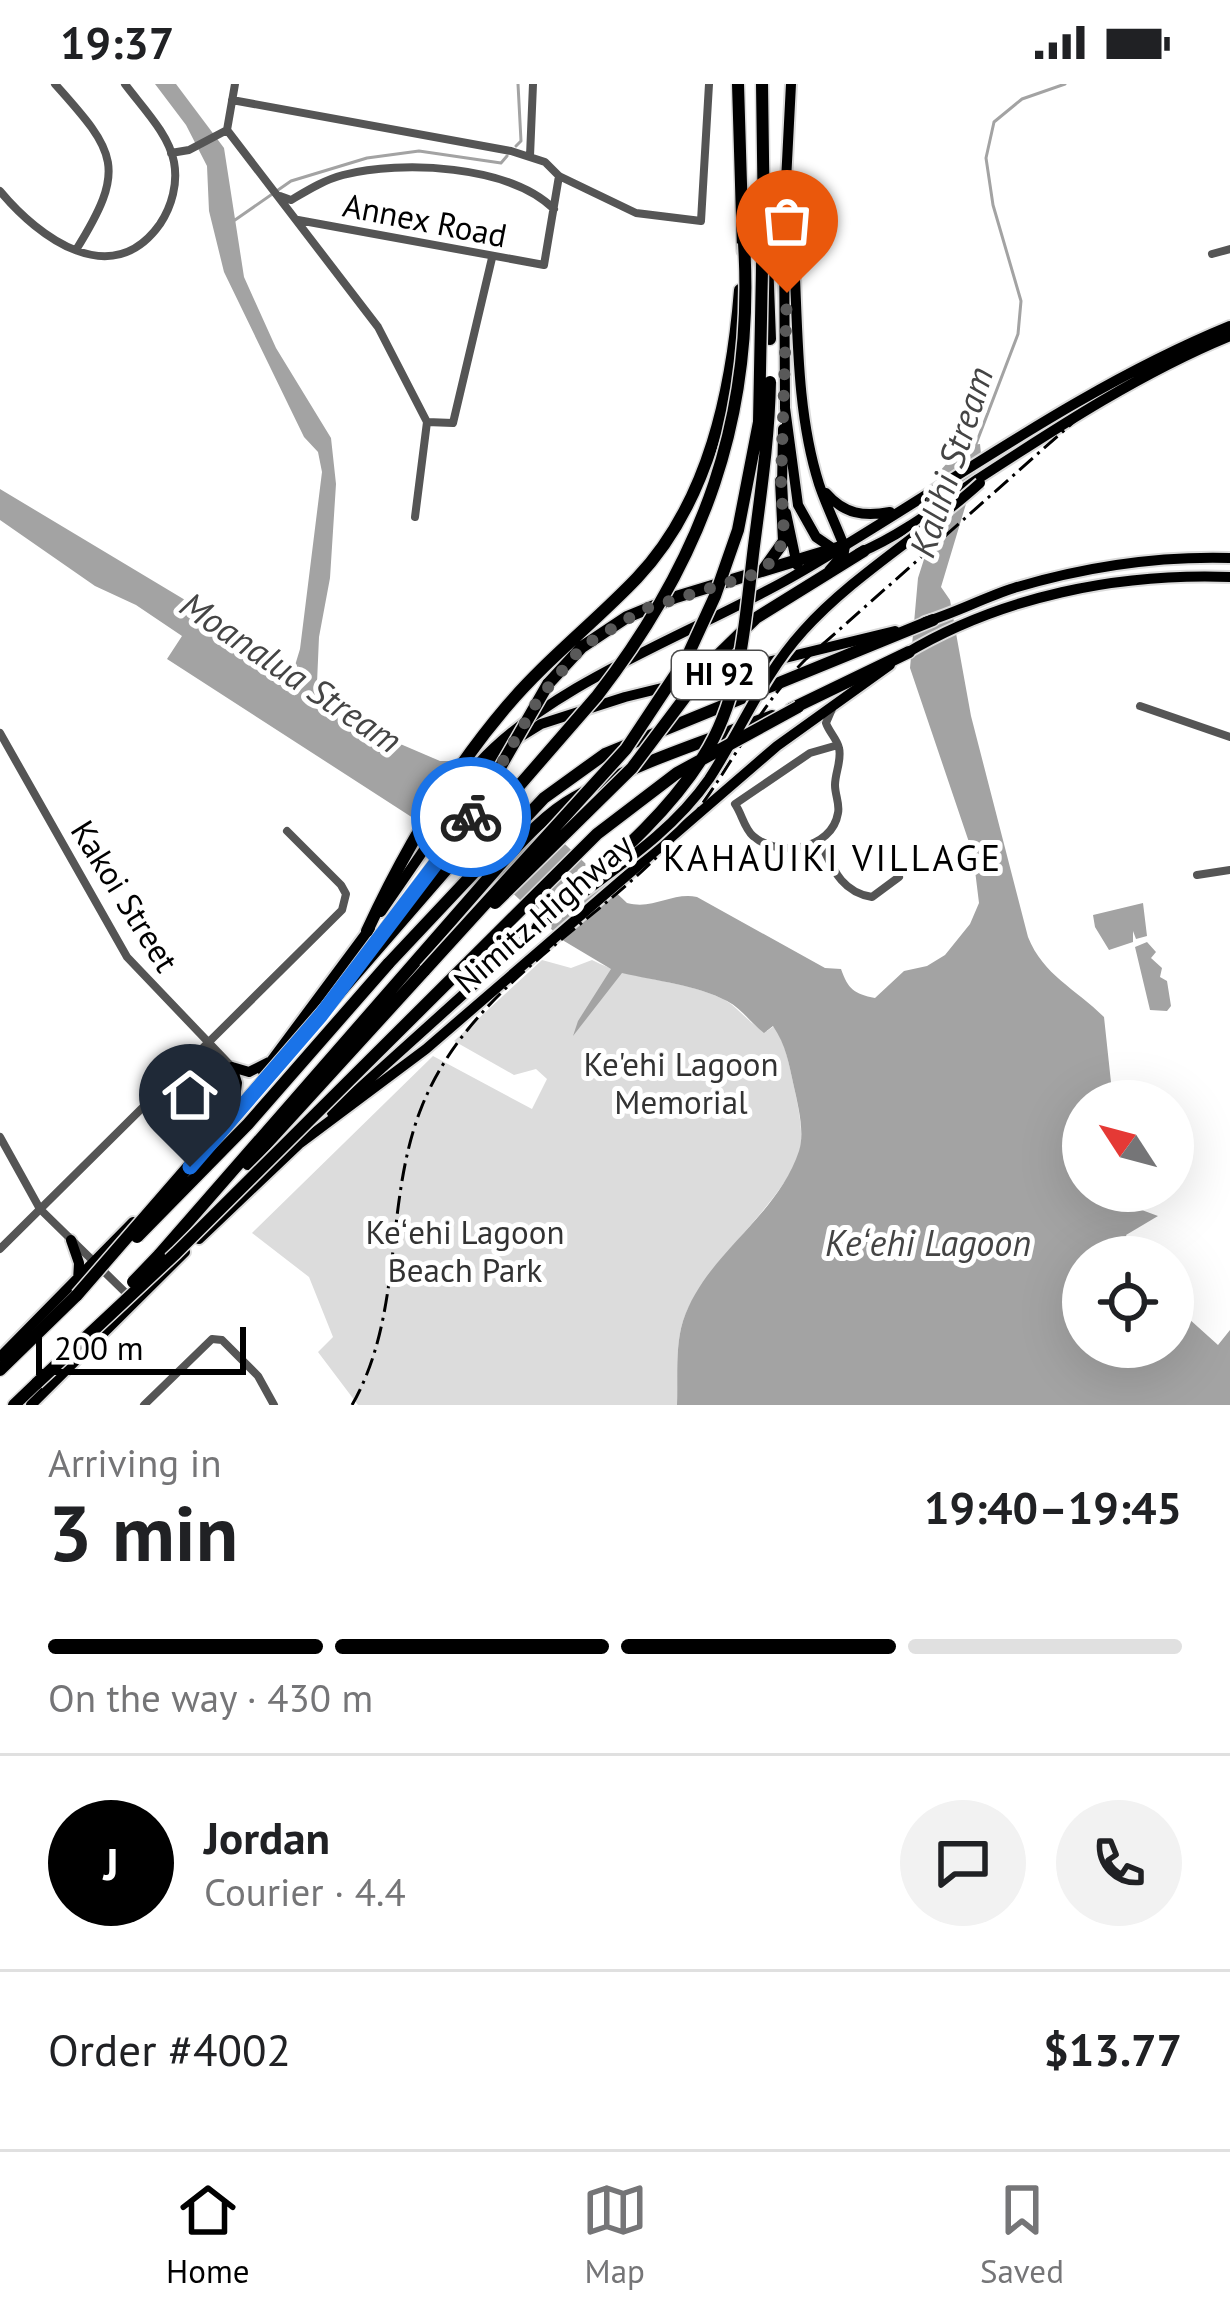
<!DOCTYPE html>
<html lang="en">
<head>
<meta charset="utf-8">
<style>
  body { margin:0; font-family:"PT Sans",sans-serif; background:#f2f2f2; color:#202124; height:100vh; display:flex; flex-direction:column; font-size:45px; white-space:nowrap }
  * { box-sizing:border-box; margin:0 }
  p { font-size:39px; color:#757577 }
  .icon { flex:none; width:66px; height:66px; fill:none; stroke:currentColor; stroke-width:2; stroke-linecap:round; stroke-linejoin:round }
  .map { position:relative; height:1321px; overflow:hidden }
  .panel { display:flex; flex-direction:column; background:#fff; flex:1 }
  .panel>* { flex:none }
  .needle { width:78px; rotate:306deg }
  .fabs { position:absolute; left:1062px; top:996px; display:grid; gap:24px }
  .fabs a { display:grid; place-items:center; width:132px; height:132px; border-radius:50%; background:#fff; box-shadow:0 12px 48px #0002; font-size:60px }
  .scale { position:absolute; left:36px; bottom:30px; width:210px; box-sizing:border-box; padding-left:12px; border:6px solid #000; border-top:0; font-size:33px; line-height:42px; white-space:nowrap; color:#000; -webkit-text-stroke:9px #fff; paint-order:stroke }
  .pin { position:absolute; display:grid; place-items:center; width:102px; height:102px; color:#fff; margin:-123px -51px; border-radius:50% 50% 50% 0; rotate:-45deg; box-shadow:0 0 12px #0007 }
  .pin .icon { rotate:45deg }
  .courier { position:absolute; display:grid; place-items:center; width:120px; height:120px; margin:-60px; border:9px solid #1a73e8; border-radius:50%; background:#fff; color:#222; box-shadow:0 3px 15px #0007 }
  .summary em { font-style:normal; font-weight:800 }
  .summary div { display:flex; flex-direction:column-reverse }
  .summary { display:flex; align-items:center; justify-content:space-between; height:204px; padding:0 48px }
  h1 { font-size:78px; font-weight:800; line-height:90px }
  .bar { display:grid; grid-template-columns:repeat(4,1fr); gap:18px 12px; align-content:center; height:144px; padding:0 48px }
  .bar i { height:15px; border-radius:9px; background:#e0e0e0 }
  .bar .on { background:#000 }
  .bar p { grid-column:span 4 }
  .line { display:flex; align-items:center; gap:30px; padding:0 48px; border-top:3px solid #e0e0e0 }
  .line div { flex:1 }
  .round { display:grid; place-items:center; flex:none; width:126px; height:126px; border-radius:63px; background:#f2f2f2 }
  .status { display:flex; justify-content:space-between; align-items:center; height:84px; padding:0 60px; background:#fff; direction:ltr }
  .status svg { height:33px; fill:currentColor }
  .tab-bar { display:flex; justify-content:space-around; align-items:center; height:168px; border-top:3px solid #e0e0e0; background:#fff; font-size:33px; color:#757577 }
  .tab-bar a { display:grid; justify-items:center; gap:6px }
  .tab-bar .on { color:#000 }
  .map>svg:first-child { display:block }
</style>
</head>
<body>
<div class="status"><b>19:37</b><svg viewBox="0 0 49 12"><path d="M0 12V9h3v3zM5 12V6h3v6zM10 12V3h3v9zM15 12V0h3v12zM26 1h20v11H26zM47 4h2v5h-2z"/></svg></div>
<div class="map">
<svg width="1230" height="1321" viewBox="0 0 1230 1321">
  <rect width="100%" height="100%" fill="#fff"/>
  <path fill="#dcdcdc" d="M542 876 571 884 592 876C633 897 680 895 721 914 739 922 750 943 767 947L774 942C786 961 789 980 794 1003 798 1021 802 1040 801 1059 798 1107 702 1179 683 1237 675 1263 678 1294 677 1321H358L318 1268 333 1253 309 1193 252 1149 433 972 532 1025 547 995 536 985 514 991 454 957Z"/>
  <path fill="#a3a3a3" d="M155 0H176L224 64 244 193 276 264 331 354 336 400 330 494 319 553 317 599 330 619 385 648 398 659 440 677H464L506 704 627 819C654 826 672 808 697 813L825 884 841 885C848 905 854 910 875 914L904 887 927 882 945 871 970 840 979 819 973 770 910 584 918 494 933 447 940 387 955 370 969 361 980 360 981 370 941 503 950 516 971 632 1028 853C1043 891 1076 905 1104 933L1113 1017H1083V1107H1127L1131 1122 1158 1132 1126 1151 1135 1173H1083V1263H1173V1223L1178 1225 1218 1261 1230 1246V1321H677C678 1294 675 1263 683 1237 705 1170 777 1134 799 1067 805 1049 798 1021 794 1003 789 980 786 961 773 942L764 949C751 939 742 925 727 917 697 901 656 897 622 889L573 952 578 937 611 885 564 857 475 774 167 575 182 552 136 521 95 502 0 436V405L260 561 293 588 300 565 322 388 318 368 304 353 224 188 209 127 207 82 186 41Z
    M1143 819 1147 852 1136 855 1133 847V858L1109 866 1095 843 1093 831Z
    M1147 858 1156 868 1151 874 1162 884 1160 893 1167 897 1171 922 1167 927 1150 926 1135 863Z"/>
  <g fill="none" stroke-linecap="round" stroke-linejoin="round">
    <path stroke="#a3a3a3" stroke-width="3" d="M516 62 521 57 518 0
      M235 136 291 97 367 74 419 67 501 79 507 72
      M976 360 1018 250 1021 217 993 121 986 74 994 38 1022 15 1065 0"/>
    <g stroke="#dbdbdb" stroke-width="14">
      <path id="major" d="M791 0 784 136 785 324 798 421 816 453 835 466
        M790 118C800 209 791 312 819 400 826 421 836 441 844 462
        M782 404 783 345
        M826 409C844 430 864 433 890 428
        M786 429 797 481
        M859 469C902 451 940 421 978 395 1058 343 1142 288 1230 252
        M925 538C955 529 983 514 1014 504 1084 483 1157 472 1230 474
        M905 570C1002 512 1118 489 1230 493
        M478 680C552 598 696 548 792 493 938 409 1074 306 1230 242
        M381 828 470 699 507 661 541 640 625 613 895 547
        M232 983 249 988 269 978
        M232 983 237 999 234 1024
        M263 988 370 844
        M332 1029 538 843
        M199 1155 299 1060 426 965 777 662 890 581
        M71 1156 79 1179 78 1197
        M0 1273 133 1138
        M31 1321 185 1168"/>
    </g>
    <g stroke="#dbdbdb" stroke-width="15">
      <path id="highway" d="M738 0 743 167
        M762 0 764 143
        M767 175 770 255
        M764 485 784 457 781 397
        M713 576 756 534 864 467
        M548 600 582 563 627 533 676 513 844 462 842 473 830 487
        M791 625 909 568
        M367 847C404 767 449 690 507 622 546 576 595 538 637 494 709 418 732 306 740 206
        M388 880 544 714 605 670 933 536
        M248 1080 425 886
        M159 1171 498 783C521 758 544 731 574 714 635 679 706 657 772 632
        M0 1286 77 1211
        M14 1321 37 1299"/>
    </g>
    <path stroke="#555" stroke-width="8" d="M55 0C117 69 127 84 76 166
      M235 0 227 46 378 243 427 338 415 433
      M232 16 511 67 545 78 559 92 636 129 701 137 709 0
      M171 69 189 66 227 46
      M530 72 533 0
      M0 107C39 154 112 208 160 140 172 122 178 99 174 78 169 50 142 23 125 0
      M280 112 291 116C308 106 324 96 343 91 402 76 509 81 554 125
      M298 136 544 181 559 92
      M1212 170 1230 165
      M427 338 453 339 492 174
      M1140 622 1230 653
      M832 625 826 639C829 648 837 655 839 664 842 676 835 689 835 701 835 711 840 720 838 729 832 766 778 774 753 752 744 744 742 730 735 720L810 669 838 661
      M0 649 127 873 232 983
      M819 756C832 782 840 808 872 813L899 793
      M1197 791 1230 786
      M0 1053 40 1125 130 1213
      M0 1165 342 826 346 810 341 801 287 747
      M144 1321 212 1255 222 1256 258 1292 274 1321"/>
    <use href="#major" stroke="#000" stroke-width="10"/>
    <use href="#highway" stroke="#000" stroke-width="12"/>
    <path stroke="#000" stroke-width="3" stroke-dasharray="18 6 3 6" stroke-linecap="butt" d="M352 1321C405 1228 383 1119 422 1022 471 901 593 845 676 753 725 698 752 629 805 576L1086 327 1166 275"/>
    <g stroke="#dbdbdb" stroke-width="14" stroke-linecap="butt">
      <path id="major-bridge" d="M579 812C626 777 675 744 709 695 741 646 763 591 803 547 852 492 924 450 980 399"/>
    </g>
    <g stroke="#dbdbdb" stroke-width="15" stroke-linecap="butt">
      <path id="highway-bridge" d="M495 819 632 684 713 576
        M538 843C595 790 661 740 703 673 743 611 745 533 754 462 761 407 769 353 770 298
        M383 848 474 729 548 600
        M425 886 626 665 687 573 715 512 738 446 759 338 763 132
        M137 1153 248 1040 388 880
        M133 1198 159 1171
        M77 1211 597 612C703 475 755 333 744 159
        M37 1299 176 1169 597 750 677 689 798 623"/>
    </g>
    <use href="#major-bridge" stroke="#000" stroke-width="10"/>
    <use href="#highway-bridge" stroke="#000" stroke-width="12"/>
  </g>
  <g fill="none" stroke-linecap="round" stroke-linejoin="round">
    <path stroke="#595959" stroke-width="12" stroke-dasharray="0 21.6" d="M471 733 539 614 582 563 644 525 761 488 778 470 784 450 781 397 787 209"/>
    <path stroke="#1a73e8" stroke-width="15" d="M190 1083 321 931 471 733"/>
  </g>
  <g text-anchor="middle" stroke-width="10" stroke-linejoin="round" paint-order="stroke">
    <rect fill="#fff" stroke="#4c4c4c" stroke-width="3" x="672" y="567" width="96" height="48" rx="9"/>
    <g font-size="30" font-weight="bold" fill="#000">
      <text x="720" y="601">HI 92</text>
    </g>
    <g font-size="33" fill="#000" stroke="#fff">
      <text transform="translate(425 136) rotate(11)" y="12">Annex Road</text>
      <text transform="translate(125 812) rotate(58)" y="12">Kakoi Street</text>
      <text transform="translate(543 829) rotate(-41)" y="12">Nimitz Highway</text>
    </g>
    <g font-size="33" fill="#333" stroke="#fff">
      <text x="681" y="992">Ke'ehi Lagoon<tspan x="681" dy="38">Memorial</tspan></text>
      <text x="465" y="1160">Keʻehi Lagoon<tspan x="465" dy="38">Beach Park</tspan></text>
    </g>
    <g font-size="36" font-style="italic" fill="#444" stroke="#fff">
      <text transform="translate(951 378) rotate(-72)" y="13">Kalihi Stream</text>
      <text transform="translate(291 588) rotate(34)" y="13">Moanalua Stream</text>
      <text x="928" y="1172">Keʻehi Lagoon</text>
    </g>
    <g font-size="36" letter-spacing="3" fill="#000" stroke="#fff">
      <text x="833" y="787">KAHAUIKI VILLAGE</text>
    </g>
  </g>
</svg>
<div class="fabs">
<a><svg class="needle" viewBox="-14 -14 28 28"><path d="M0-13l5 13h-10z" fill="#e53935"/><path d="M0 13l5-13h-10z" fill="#757577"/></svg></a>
<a><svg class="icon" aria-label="locate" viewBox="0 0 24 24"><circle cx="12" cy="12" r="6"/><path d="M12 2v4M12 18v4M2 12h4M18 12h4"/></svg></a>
</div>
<div class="scale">200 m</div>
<div class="pin" style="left:787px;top:209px;background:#ea580c"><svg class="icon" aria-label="bag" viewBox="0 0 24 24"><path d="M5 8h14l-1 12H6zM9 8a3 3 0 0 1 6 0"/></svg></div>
<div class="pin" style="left:190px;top:1083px;background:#1f2937"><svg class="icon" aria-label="home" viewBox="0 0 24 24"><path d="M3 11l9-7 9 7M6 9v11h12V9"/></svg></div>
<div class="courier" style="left:471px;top:733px"><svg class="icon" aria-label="bike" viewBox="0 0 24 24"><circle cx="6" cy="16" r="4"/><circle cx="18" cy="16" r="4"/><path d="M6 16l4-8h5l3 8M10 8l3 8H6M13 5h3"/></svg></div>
</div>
<section class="panel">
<div class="summary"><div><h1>3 min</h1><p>Arriving in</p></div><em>19:40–19:45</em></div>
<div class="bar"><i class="on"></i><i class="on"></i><i class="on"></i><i></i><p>On the way · 430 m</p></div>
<div class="line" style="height:216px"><b class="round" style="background:#000;color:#fff">J</b><div><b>Jordan</b><p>Courier · 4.4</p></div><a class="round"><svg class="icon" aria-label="chat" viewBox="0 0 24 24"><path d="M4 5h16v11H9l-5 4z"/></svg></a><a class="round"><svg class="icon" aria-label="phone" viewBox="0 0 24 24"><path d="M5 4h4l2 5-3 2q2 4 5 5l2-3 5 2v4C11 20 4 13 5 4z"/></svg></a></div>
<div class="line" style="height:156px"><div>Order #4002</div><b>$13.77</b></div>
</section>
<nav class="tab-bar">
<a class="on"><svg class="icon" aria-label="home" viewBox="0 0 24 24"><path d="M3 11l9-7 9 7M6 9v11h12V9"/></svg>Home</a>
<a><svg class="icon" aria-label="map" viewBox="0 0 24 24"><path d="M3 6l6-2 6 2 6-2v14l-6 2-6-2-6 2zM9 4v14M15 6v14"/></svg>Map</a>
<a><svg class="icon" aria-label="saved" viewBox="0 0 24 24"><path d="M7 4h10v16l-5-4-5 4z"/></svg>Saved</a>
</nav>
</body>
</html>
